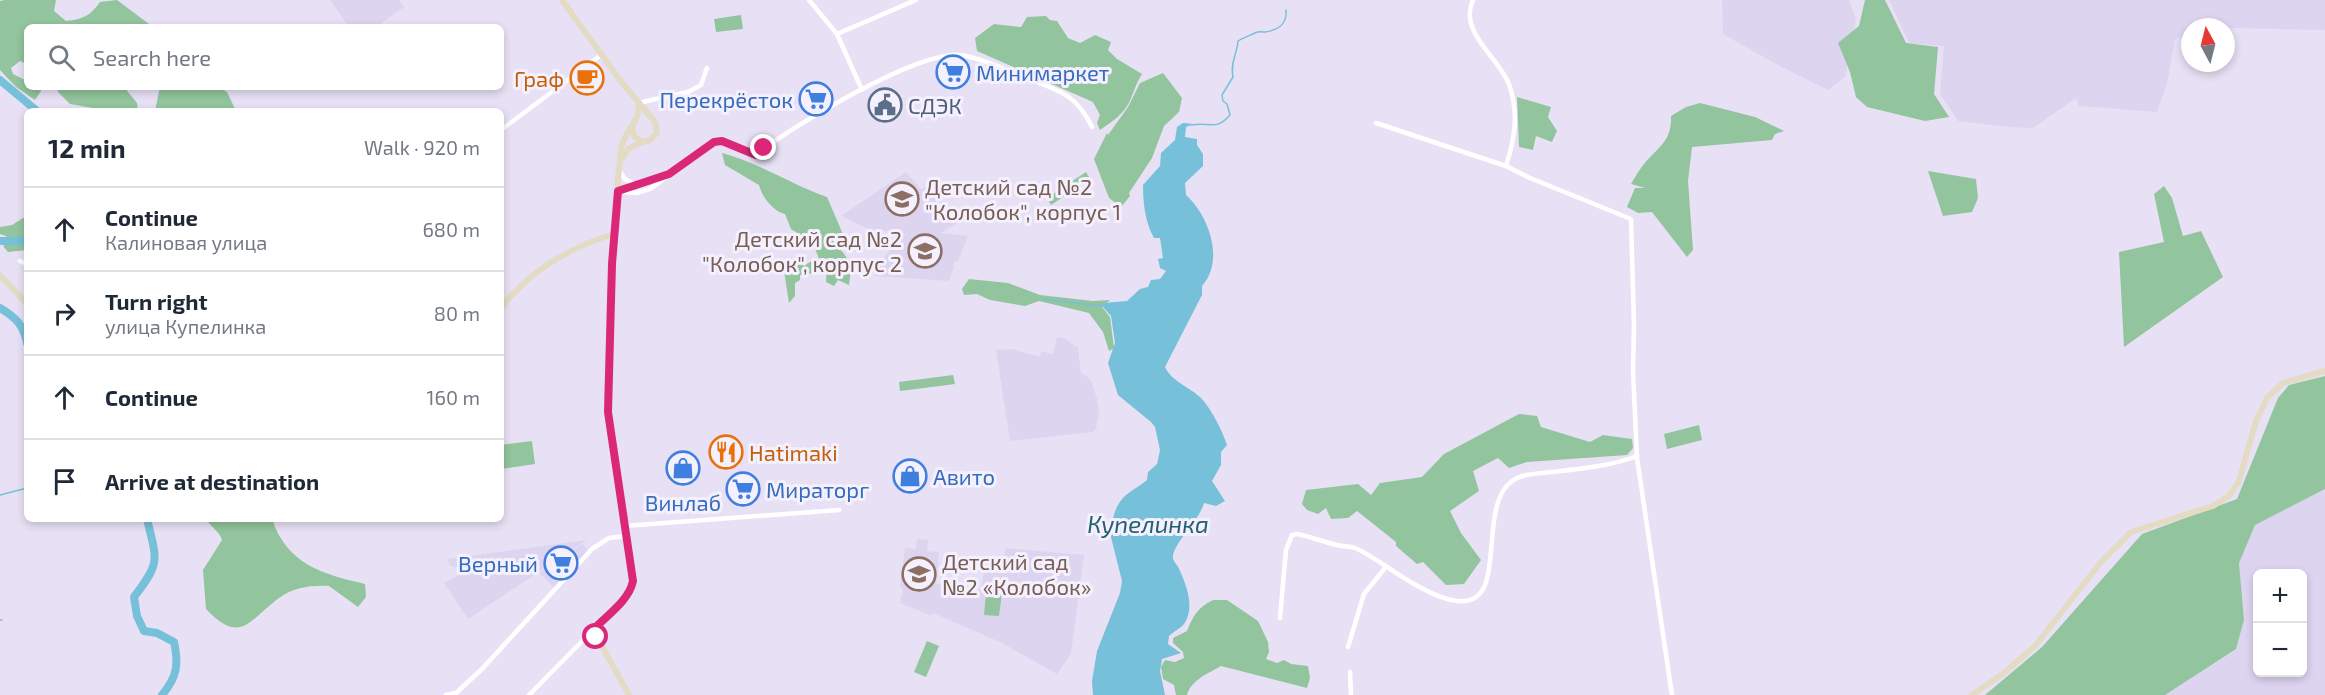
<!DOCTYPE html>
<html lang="en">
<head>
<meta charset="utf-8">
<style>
  :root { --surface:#fff; --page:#f2f2f3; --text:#1f2937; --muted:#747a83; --line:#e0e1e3 }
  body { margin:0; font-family:"Exo 2",sans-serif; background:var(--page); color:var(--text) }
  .controls { position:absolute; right:18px; bottom:18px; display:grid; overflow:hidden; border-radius:9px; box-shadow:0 3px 9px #0003 }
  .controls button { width:54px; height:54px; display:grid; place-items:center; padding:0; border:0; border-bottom:2px solid var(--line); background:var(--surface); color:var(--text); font:30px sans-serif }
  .compass { position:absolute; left:2181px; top:18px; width:54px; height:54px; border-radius:50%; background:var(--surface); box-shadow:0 3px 9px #0003; rotate:353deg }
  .stop { position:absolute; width:18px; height:18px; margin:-14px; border:4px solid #db2777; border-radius:50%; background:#fff }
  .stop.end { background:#db2777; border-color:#fff; box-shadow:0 2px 6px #0008 }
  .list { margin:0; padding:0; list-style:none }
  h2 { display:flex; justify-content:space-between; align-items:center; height:78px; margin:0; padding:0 24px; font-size:26px }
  h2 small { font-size:20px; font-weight:400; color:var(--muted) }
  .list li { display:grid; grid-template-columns:39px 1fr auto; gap:18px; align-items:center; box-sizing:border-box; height:84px; padding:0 24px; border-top:2px solid var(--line) }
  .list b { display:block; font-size:22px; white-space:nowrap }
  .list p { margin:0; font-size:20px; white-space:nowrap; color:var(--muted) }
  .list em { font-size:20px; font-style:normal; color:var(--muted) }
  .icon { flex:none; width:33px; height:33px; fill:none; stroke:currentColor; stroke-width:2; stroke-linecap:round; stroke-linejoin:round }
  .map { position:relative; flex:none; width:2325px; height:695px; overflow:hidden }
  .search { position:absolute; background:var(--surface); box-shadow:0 3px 9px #0003; left:24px; top:24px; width:480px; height:66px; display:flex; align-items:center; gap:15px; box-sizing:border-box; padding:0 21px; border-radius:9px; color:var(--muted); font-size:22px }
  .panel { position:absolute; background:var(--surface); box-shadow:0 3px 9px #0003; left:24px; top:108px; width:480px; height:414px; border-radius:9px }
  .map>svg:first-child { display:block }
  .built { fill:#ddd4f0; fill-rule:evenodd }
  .green { fill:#92c49d }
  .water { fill:#77c0d9 }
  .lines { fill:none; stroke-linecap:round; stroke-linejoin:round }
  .stream { stroke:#77c0d9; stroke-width:1.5 }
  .river { stroke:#77c0d9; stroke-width:8 }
  .street { stroke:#fff; stroke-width:4.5 }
  .secondary { stroke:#e3dbc4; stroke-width:6 }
  .route { stroke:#db2777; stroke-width:8 }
  .labels { text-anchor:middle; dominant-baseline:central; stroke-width:6; stroke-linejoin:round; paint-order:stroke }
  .shop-label { font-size:22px; fill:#366cbe; stroke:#f4f0fd; text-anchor:start }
  .food-label { font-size:22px; fill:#c56008; stroke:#f4f0fd; text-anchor:end }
  .service-label { font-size:22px; fill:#4e5e75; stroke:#f4f0fd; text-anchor:start }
  .education-label { font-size:22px; fill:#785e54; stroke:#f4f0fd; text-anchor:start }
  .water-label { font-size:24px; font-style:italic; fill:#256072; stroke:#f4f0fd }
</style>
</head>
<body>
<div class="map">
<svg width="2325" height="695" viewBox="0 0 2325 695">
  <rect width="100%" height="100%" fill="#e8e1f6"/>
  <g class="built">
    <polygon points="330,0 399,0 404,7 376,27 349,27"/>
    <polygon points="1722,0 1849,0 1856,20 1845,77 1828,90 1774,63 1723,34"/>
    <polygon points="1889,0 2325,0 2325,30 2190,27 2190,35 2175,39 2167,84 2157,112 2079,106 2076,98 2033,128 2008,127 1958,121 1940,94 1944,46 1909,43"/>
    <polygon points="906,172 921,189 930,184 957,223 941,233 968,236 958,261 955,261 953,265 954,267 949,281 875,276 875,272 895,242 898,240 901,232 870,230 841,216"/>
    <polygon points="1057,337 1064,338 1078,348 1081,373 1088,377 1092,383 1097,399 1099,411 1096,429 1093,432 1010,441 996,350 1015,349 1017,351 1040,356 1041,351 1053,354"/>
    <path d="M2325,489V695H2165L2236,649L2244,620L2239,563L2255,524ZM2258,574H2302V672H2258Z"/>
    <polygon points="917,539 928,540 927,551 939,552 936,584 981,590 984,571 1004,562 1005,548 1084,555 1071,654 1057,674 1002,643 933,613 932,616 900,603 903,590 900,586 905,548 916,549"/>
    <polygon points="587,540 468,619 444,583 467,571 449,565 448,559"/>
    <polygon points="583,544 588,551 554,587 539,573"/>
  </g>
  <g class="green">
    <path d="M5,0H56L54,11L66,21C83,19 90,16 100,2L117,0L153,27H27V64L20,61L11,68L13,74L27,81V87H39L41,91L35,100L16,87L0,70V1Z"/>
    <polygon points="1865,0 1885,0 1906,43 1938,47 1934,94 1949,117 1925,121 1867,107 1856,97 1850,72 1838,43 1859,26"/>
    <polygon points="741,15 743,29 716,32 714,19"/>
    <path d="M1046,16L1050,20L1057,21L1068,38L1080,43L1095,35L1111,42L1108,50L1117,59L1142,74C1135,84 1133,97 1127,106C1121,116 1110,123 1100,130L1097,123L1100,115L1093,102L977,51L975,38L994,24L1021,27L1027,17Z"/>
    <polygon points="1163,73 1182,98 1179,112 1164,126 1152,158 1129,193 1130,196 1121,207 1109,198 1094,159 1107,133 1108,135 1128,107 1140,83"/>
    <polygon points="58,87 124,87 137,103 138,111 94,111 93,108 70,104 58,92"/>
    <polygon points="160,87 219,87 227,92 236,111 155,111"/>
    <polygon points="1517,97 1551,107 1548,117 1557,131 1552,142 1536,136 1533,150 1519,147"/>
    <path d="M1700,103L1755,117L1784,131L1775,134L1772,140L1692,147L1688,181L1693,250L1687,257L1652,212L1638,213L1627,207L1635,188H1645L1631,184C1635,177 1639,170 1644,164C1658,147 1672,142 1671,116L1686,107Z"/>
    <path d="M722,153C759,163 791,184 827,197L848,246L837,236L833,241C848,259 853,260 849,285L838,280L834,286L826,282L827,263L819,259L813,243L791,229L785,214C773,211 762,197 759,185L725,165Z"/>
    <polygon points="1928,171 1976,179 1978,198 1972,212 1943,216"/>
    <polygon points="1086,172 1090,179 1051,205 1047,198"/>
    <polygon points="2164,186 2172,198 2183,236 2201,231 2223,277 2124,347 2119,252 2164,242 2154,194"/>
    <polygon points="23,218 27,218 27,250 8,252 3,246 10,241 6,236 0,234 0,227 12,225"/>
    <polygon points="795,259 804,266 813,260 819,265 814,273 800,275 800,280 795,283 795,296 789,303 784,271 785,267"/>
    <polygon points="969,279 1008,283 1040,295 1093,301 1110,300 1102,307 1110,317 1114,348 1109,351 1103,332 1089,313 1039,301 1025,306 990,300 977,294 964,295 962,289"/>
    <polygon points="953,375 955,384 900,391 899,382"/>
    <polygon points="2325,376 2325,489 2255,525 2239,563 2244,620 2236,649 2165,695 1985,695 2042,647 2142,534 2237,499 2278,398 2289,385"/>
    <polygon points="1519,414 1537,416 1541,427 1590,442 1603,435 1632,439 1633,448 1627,455 1527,462 1509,468 1498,458 1473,471 1479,491 1450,511 1461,533 1481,560 1464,584 1446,585 1423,562 1417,564 1396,546 1396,542 1357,511 1348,518 1331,519 1326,508 1318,514 1307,510 1302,504 1306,490 1358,484 1371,495 1380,483 1422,477 1444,454"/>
    <polygon points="1699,425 1702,440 1667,449 1664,434"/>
    <polygon points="532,441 535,464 501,469 501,445"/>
    <path d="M206,519H272C287,564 322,574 365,584L366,597L358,607L329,586C312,585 294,587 279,598C249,620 241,646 206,609L203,570L222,540C219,531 211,527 206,519Z"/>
    <polygon points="987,583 1003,585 999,616 984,615"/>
    <path d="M1213,600H1227L1258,621L1268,642L1269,652L1266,659L1277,663L1284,660L1291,664L1308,666L1310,678L1307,688L1221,666C1209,673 1191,680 1187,695H1176L1174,685L1163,679L1161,667L1165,660L1175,662L1184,658L1183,652L1173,643V638L1187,631C1193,616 1198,607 1213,600Z"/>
    <polygon points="927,641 939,646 926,677 914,672"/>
  </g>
  <path class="water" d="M1183,123L1194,124L1186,127L1185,137L1197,139V145L1203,154V166L1185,183L1186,195C1209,216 1225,260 1202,286V295L1165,367C1172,382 1190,387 1201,398C1212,410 1222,430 1227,445L1221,452V465L1212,481L1225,501L1216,506L1204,503C1200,520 1171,545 1173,559C1174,562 1179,567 1180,571C1187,587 1195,608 1184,624C1181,628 1173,632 1169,636L1168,644L1181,653L1162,659L1160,671L1165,695H1093L1092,681L1097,651L1120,593L1122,581L1109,529C1114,521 1113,511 1120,502C1125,493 1139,487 1147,480L1148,472L1157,464L1160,450L1155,427L1151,422L1118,395L1108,363L1115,343L1111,316L1102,306L1103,303L1127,301L1140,289L1148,287L1151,280L1160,279L1166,271L1160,268L1158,259L1163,258L1160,238H1154C1145,222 1143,203 1143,185L1160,166L1161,153L1175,140L1177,127Z"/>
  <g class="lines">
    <g class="stream">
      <path d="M1192,125C1210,121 1215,132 1230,115L1227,104L1223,101L1222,95L1233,77C1230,63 1237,54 1238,41C1244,37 1249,36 1255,33C1259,31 1262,32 1265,32C1279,30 1287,24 1286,10"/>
      <polyline points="1042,299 1102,306"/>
      <polyline points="0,495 27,488"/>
      <polyline points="0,620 2,620"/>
    </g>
    <g class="river">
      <polyline points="0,80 37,111"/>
      <polyline points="0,241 27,241"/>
      <path d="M0,308C15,317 24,325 27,343"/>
      <path d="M147,519C157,561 161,562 134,597L137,616L144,631L157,633L174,642C179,665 177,677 162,695"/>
    </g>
    <g class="street">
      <polyline points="809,0 837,34 862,90"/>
      <path d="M1473,0C1458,32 1498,56 1509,84C1519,113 1515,138 1506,166"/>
      <polyline points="837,34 916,0"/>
      <polyline points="638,103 688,92 701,85 707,68"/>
      <polyline points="1376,123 1506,166 1530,178 1631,219 1634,326 1633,371 1637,458 1672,695"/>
      <polyline points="501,130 601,55"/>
      <polyline points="620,172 625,179 633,184"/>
      <path d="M617,191L636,193L650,189L714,143L722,141L756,155C792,126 915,52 959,55C977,56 1011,72 1029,79C1060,91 1077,95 1092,127"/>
      <polyline points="618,191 667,175"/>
      <polyline points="20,261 27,264"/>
      <polyline points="624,526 839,510"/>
      <path d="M1280,618L1286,550L1292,535L1298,534C1311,537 1324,542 1337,545C1343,547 1350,546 1355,548C1382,558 1465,634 1485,585C1496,558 1486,499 1512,481C1523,473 1538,474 1552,472C1580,469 1611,466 1637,456"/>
      <polyline points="1348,647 1364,594 1385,568"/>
      <polyline points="1350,672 1351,695"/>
      <polyline points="446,695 456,693 482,669 592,549 609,538 626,536"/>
      <polyline points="529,695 593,630"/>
    </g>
    <g class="secondary">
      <polyline points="562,0 619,79 655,122 657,133 649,141 642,142 634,136 632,127"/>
      <polyline points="622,159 628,149 642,142"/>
      <polyline points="0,275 27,304"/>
      <path d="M501,308C531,270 568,248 614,234"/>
      <path d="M629,695L593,630C606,615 629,601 633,581L609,423L607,399C610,316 612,232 621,149C623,132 642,121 638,103"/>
      <polyline points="1972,695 2004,673 2035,646 2101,562 2131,532 2213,506 2229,496 2239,481 2256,421 2267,398 2283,383 2325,371"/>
    </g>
  </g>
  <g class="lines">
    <path class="route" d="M596,637L593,630C606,616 629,601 633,581L608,412L612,264L618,191L669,174L714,142L722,141L756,155L764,148"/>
  </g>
  <defs>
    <g id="supermarket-ring" transform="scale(1.725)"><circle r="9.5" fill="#f4f0fd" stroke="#3f7fe0" stroke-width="1.5"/><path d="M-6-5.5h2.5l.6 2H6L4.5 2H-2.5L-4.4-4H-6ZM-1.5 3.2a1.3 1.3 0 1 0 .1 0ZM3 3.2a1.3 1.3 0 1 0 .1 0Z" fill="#3f7fe0"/></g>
    <g id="cafe-ring" transform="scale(1.725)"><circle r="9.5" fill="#f4f0fd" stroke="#e8710a" stroke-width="1.5"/><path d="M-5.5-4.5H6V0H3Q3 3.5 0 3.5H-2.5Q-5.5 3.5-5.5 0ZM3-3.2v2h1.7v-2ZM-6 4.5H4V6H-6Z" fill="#e8710a"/></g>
    <g id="civic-ring" transform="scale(1.725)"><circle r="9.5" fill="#f4f0fd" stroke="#5c6f8a" stroke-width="1.5"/><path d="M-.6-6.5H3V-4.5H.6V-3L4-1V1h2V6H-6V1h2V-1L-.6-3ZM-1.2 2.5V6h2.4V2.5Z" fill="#5c6f8a"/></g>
    <g id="school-ring" transform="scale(1.725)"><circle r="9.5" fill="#f4f0fd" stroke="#8d6e63" stroke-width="1.5"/><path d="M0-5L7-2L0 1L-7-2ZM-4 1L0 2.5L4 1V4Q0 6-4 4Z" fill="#8d6e63"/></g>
    <g id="restaurant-ring" transform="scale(1.725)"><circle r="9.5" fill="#f4f0fd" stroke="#e8710a" stroke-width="1.5"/><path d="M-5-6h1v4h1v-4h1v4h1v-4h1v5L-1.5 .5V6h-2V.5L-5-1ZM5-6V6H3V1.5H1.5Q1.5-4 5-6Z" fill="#e8710a"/></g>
    <g id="shop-ring" transform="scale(1.725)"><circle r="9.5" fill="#f4f0fd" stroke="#3f7fe0" stroke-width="1.5"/><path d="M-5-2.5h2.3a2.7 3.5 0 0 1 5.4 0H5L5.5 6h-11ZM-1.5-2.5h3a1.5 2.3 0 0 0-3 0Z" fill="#3f7fe0"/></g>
  </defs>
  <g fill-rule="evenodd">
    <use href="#supermarket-ring" x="953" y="72"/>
    <use href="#cafe-ring" x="587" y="78"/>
    <use href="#supermarket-ring" x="816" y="99"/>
    <use href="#civic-ring" x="885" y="105"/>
    <use href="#school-ring" x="902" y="199"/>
    <use href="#school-ring" x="925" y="251"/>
    <use href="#restaurant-ring" x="726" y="452"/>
    <use href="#shop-ring" x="683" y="468"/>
    <use href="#shop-ring" x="910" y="476"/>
    <use href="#supermarket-ring" x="743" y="489"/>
    <use href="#supermarket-ring" x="561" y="563"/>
    <use href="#school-ring" x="919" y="574"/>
  </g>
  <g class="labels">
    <g class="shop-label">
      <text x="976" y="72">Минимаркет</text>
      <text x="793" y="99" text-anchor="end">Перекрёсток</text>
      <text x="933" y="476">Авито</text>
      <text x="766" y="489">Мираторг</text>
      <text x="683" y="502" text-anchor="middle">Винлаб</text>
      <text x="538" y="563" text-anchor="end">Верный</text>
    </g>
    <g class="food-label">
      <text x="564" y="78">Граф</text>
      <text x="749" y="452" text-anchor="start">Hatimaki</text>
    </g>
    <g class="service-label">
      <text x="908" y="105">СДЭК</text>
    </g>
    <g class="education-label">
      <text x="925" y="186">Детский сад №2<tspan x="925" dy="25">"Колобок", корпус 1</tspan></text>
      <text x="902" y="238" text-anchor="end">Детский сад №2<tspan x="902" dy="25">"Колобок", корпус 2</tspan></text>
      <text x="942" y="561">Детский сад<tspan x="942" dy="25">№2 «Колобок»</tspan></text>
    </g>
    <g class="water-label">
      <text x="1148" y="523">Купелинка</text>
    </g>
  </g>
</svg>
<div class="controls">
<button>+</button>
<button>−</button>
</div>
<svg class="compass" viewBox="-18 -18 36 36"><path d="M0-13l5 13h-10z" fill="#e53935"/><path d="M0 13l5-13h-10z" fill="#747a83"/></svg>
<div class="stop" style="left:596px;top:637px"></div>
<div class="stop end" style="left:764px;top:148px"></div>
<div class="search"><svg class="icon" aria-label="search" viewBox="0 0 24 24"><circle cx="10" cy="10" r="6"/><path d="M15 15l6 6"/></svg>Search here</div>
<section class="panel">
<h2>12 min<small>Walk · 920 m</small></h2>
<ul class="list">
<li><svg class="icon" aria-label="ahead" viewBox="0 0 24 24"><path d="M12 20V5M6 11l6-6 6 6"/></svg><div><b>Continue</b><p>Калиновая улица</p></div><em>680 m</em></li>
<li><svg class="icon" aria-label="right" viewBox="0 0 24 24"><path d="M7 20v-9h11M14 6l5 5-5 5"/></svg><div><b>Turn right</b><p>улица Купелинка</p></div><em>80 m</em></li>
<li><svg class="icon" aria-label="ahead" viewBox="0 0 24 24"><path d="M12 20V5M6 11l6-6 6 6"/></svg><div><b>Continue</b></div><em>160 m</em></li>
<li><svg class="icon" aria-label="arrive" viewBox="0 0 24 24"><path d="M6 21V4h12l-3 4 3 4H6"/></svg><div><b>Arrive at destination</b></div></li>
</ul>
</section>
</div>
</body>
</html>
